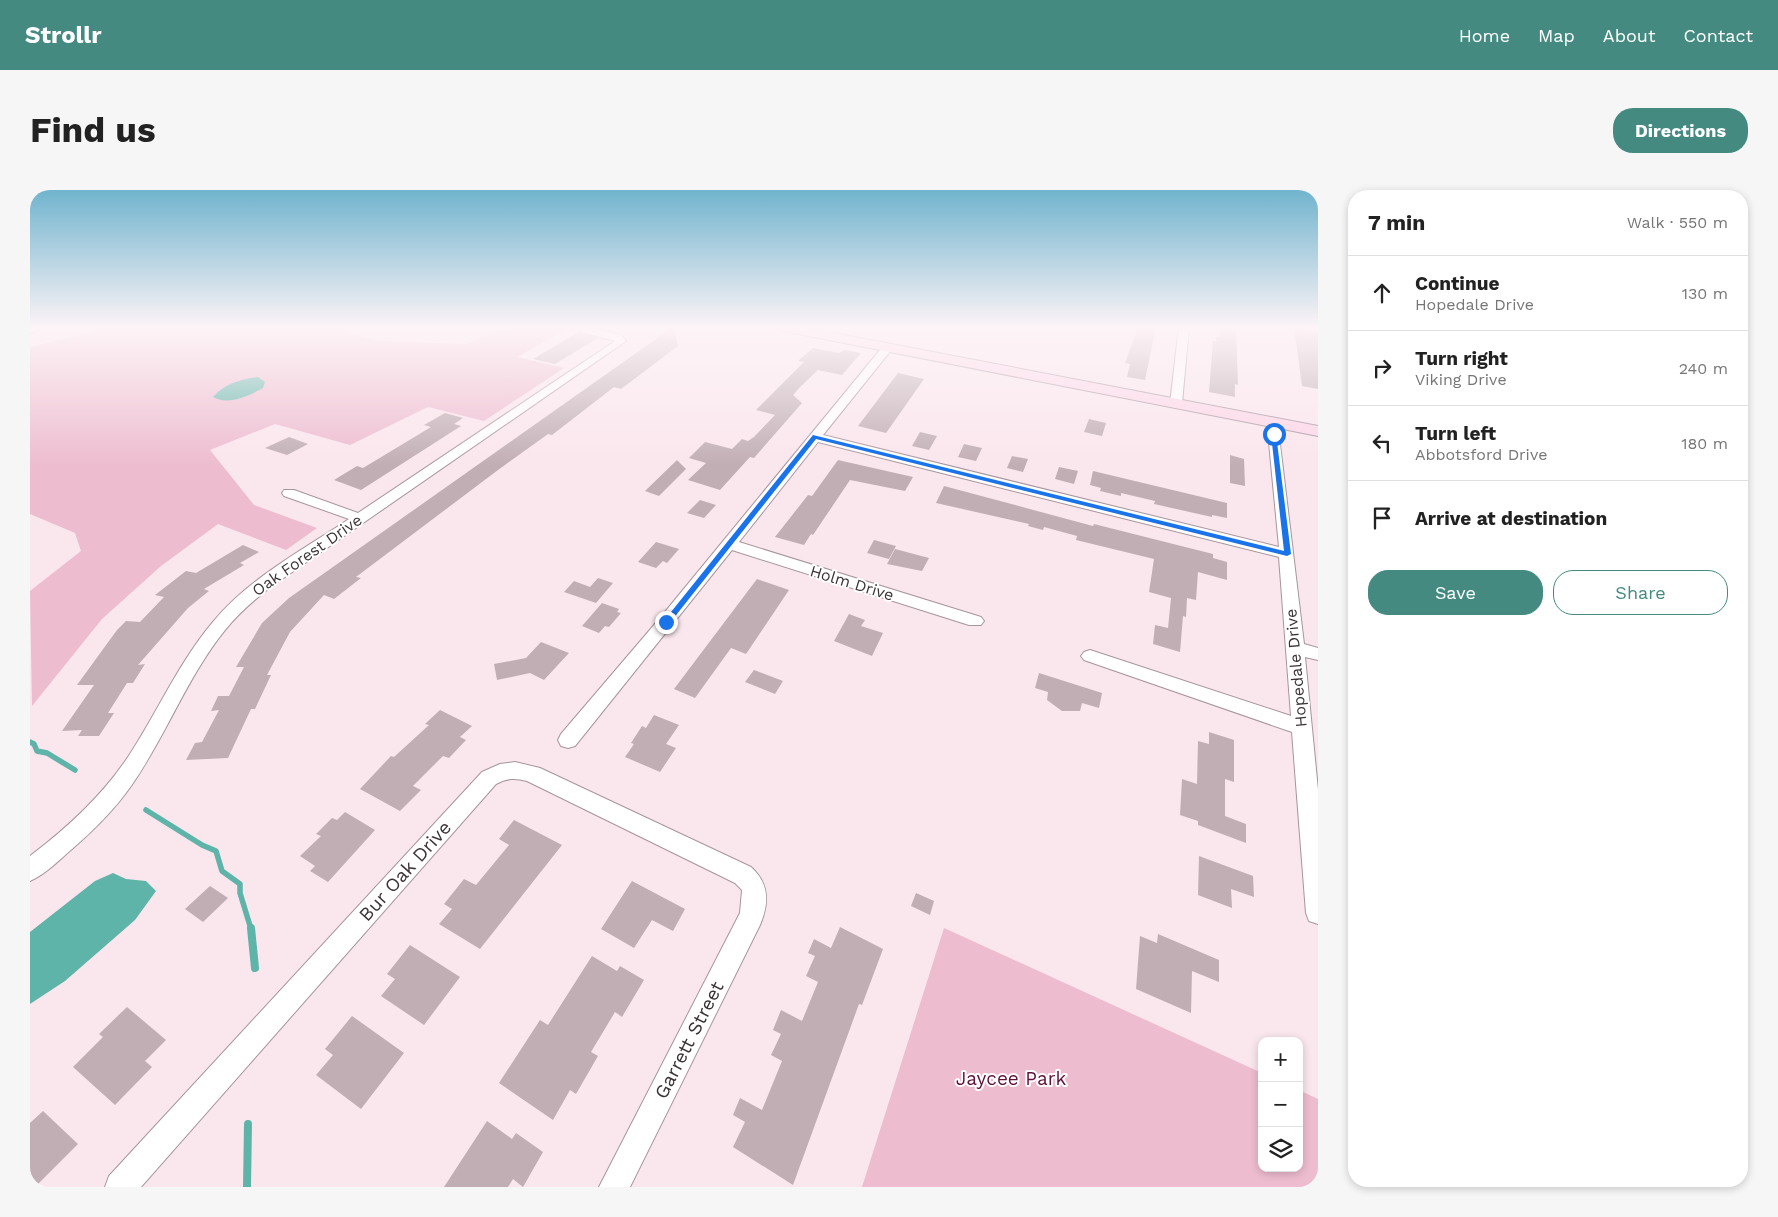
<!DOCTYPE html>
<html lang="en">
<head>
<meta charset="utf-8">
<style>
  :root { --surface:#fff; --page:#f6f6f6; --text:#222; --muted:#767676; --line:#e0e0e0; --accent:#448a80 }
  body { margin:0; font-family:"Work Sans",sans-serif; background:var(--page); color:var(--text) }
  .controls { position:absolute; right:15px; bottom:15px; display:grid; overflow:hidden; border-radius:10px; box-shadow:0 2px 8px #0003 }
  .controls button { width:45px; height:45px; display:grid; place-items:center; padding:0; border:0; border-bottom:1px solid var(--line); background:var(--surface); color:var(--text); font:25px sans-serif }
  .stop { position:absolute; width:15px; height:15px; margin:-11px; border:4px solid #1a73e8; border-radius:50%; background:#fff }
  .stop.end { background:#1a73e8; border-color:#fff; box-shadow:0 1px 5px #0008 }
  .list { margin:0; padding:0; list-style:none }
  h2 { display:flex; justify-content:space-between; align-items:center; height:65px; margin:0; padding:0 20px; font-size:21px }
  h2 small { font-size:16px; font-weight:400; color:var(--muted) }
  .list li { display:grid; grid-template-columns:32px 1fr auto; gap:15px; align-items:center; box-sizing:border-box; height:75px; padding:0 20px; border-top:1px solid var(--line) }
  .list b { display:block; font-size:19px; white-space:nowrap }
  .list p { margin:0; font-size:16px; white-space:nowrap; color:var(--muted) }
  .list em { font-size:16px; font-style:normal; color:var(--muted) }
  .actions { display:flex; gap:10px; padding:15px 20px }
  .actions a { flex:1; padding:11px 0; border:1px solid var(--accent); border-radius:20px; text-align:center; font-size:18px; color:var(--accent) }
  .actions .main { background:var(--accent); color:#fff }
  .icon { flex:none; width:28px; height:28px; fill:none; stroke:currentColor; stroke-width:2; stroke-linecap:round; stroke-linejoin:round }
  .map { position:relative; flex:none; width:1288px; height:997px; overflow:hidden; border-radius:20px }
  header { display:flex; align-items:center; gap:30px; box-sizing:border-box; height:70px; padding:0 25px; background:var(--accent); color:#fff }
  header strong { font-size:24px }
  nav { display:flex; gap:28px; margin-inline-start:auto; font-size:18px }
  .intro { display:flex; align-items:center; justify-content:space-between; box-sizing:border-box; height:120px; padding:0 30px }
  h1 { margin:0; font-size:35px }
  .button { padding:12px 22px; border-radius:20px; background:var(--accent); color:#fff; font-size:18px; font-weight:700 }
  main { display:flex; gap:30px; padding:0 30px }
  aside { flex:1; background:var(--surface); border-radius:20px; box-shadow:0 2px 8px #0003 }
  .map>svg:first-child { display:block }
  .green { fill:#edbccf }
  .water { fill:#5eb4a8 }
  .lines { fill:none; stroke-linecap:round; stroke-linejoin:round }
  .stream-far1 { stroke:#5eb4a8; stroke-width:5.5 }
  .stream { stroke:#5eb4a8; stroke-width:8 }
  .building { fill:#c1aeb5 }
  .lane-casing { stroke:#a7959c; stroke-width:2 }
  .street-casing { stroke:#a7959c; stroke-width:2 }
  .secondary-casing { stroke:#a7959c; stroke-width:2 }
  .lane { fill:#fff; fill-rule:evenodd }
  .street { fill:#fff; fill-rule:evenodd }
  .secondary { fill:#fcd6e7; fill-rule:evenodd }
  .route { fill:#1a73e8 }
  .labels { text-anchor:middle; dominant-baseline:central; stroke-width:4; stroke-linejoin:round; paint-order:stroke }
  .street-label { font-size:16px; fill:#3b3336; stroke:#fff }
  .near-street-label { font-size:19px; fill:#3b3336; stroke:#fff }
  .near-park-label { font-size:19px; fill:#5f113a; stroke:#fff }
</style>
</head>
<body>
<header>
<strong>Strollr</strong>
<nav><a>Home</a><a>Map</a><a>About</a><a>Contact</a></nav>
</header>
<div class="intro"><h1>Find us</h1><a class="button">Directions</a></div>
<main>
<div class="map">
<svg width="1288" height="997" viewBox="0 0 1288 997">
  <rect width="100%" height="100%" fill="#fae6ed"/>
  <g class="green">
    <polygon points="69,137 321,137 313,141 349,151 437,154 464,141 501,137 541,137 487,167 534,178 454,231 398,217 320,255 245,234 180,260 224,315 287,338 256,360 188,334 131,376 72,429 2,516 0,401 51,361 45,343 0,324 0,157 59,143"/>
    <polygon points="914,738 1232,883 1232,978 1269,978 1269,900 1288,909 1288,997 832,997"/>
  </g>
  <g class="water">
    <path d="M228,187L235,192L233,198C220,205 198,216 183,207C194,194 211,189 228,187Z"/>
    <polygon points="83,683 96,689 116,691 126,701 105,730 35,791 0,814 0,742 65,691"/>
  </g>
  <g class="lines">
    <g class="stream-far1">
      <polyline points="0,552 4,554 7,561 17,563 45,580"/>
      <polyline points="116,620 172,655 186,661 192,681 210,694 210,703 221,739"/>
    </g>
    <g class="stream">
      <polyline points="221,738 225,778"/>
      <polyline points="217,997 218,934"/>
    </g>
  </g>
  <g class="building">
    <polygon points="643,137 648,156 591,199 584,197 522,245 518,244 468,280 326,387 331,388 304,409 294,405 260,442 237,485 241,485 225,519 221,519 198,568 156,570 165,553 172,552 189,520 181,521 188,506 199,506 214,477 206,477 232,433 259,408"/>
    <polygon points="1108,137 1126,137 1115,190 1097,187 1100,174 1095,173"/>
    <polygon points="1190,137 1206,140 1208,195 1205,194 1205,207 1179,202 1183,151 1186,151 1186,147 1189,147"/>
    <polygon points="1264,138 1288,142 1288,199 1272,196"/>
    <polygon points="549,142 568,148 525,174 503,169"/>
    <polygon points="783,158 809,163 815,160 831,163 812,185 788,180 770,197 759,210 763,205 772,213 724,268 720,267 690,300 658,290 676,273 659,268 675,252 702,259 712,249 718,251 724,247 745,225 726,220 774,172 768,171"/>
    <polygon points="868,183 894,189 856,243 828,236"/>
    <polygon points="415,223 433,228 424,234 431,236 331,300 304,290 327,276 333,278 401,237 394,235"/>
    <polygon points="1059,229 1076,233 1072,246 1054,242"/>
    <polygon points="890,242 907,246 899,260 882,256"/>
    <polygon points="259,247 278,254 257,265 235,258"/>
    <polygon points="934,254 952,258 946,271 928,267"/>
    <polygon points="1200,265 1214,269 1215,296 1200,293"/>
    <polygon points="982,266 998,269 993,282 977,278"/>
    <polygon points="647,270 656,279 629,306 615,301"/>
    <polygon points="808,270 883,287 875,301 820,290 783,345 781,344 774,355 745,347 778,305 782,306"/>
    <polygon points="1029,277 1048,281 1044,294 1025,289"/>
    <polygon points="1063,281 1197,313 1197,328 1182,325 1182,327 1124,314 1125,311 1091,303 1091,306 1070,301 1071,298 1060,295"/>
    <polygon points="914,296 1063,336 1064,334 1183,364 1183,368 1197,372 1197,390 1168,382 1166,410 1157,408 1156,427 1153,426 1150,462 1123,454 1125,435 1138,438 1141,408 1119,402 1124,369 1046,350 1047,346 1014,337 1013,340 998,336 999,334 906,313"/>
    <polygon points="670,310 686,315 674,328 657,323"/>
    <polygon points="844,350 866,356 859,369 837,363"/>
    <polygon points="626,352 649,359 637,373 633,371 626,378 608,372"/>
    <polygon points="213,355 229,362 210,373 214,375 174,399 179,401 158,418 108,475 115,474 103,493 97,493 78,523 84,523 69,546 48,546 52,540 32,541 64,495 47,495 87,440 96,431 110,432 134,407 125,405 156,381 166,383"/>
    <polygon points="865,359 899,368 892,381 857,374"/>
    <polygon points="568,388 583,393 566,413 534,402 544,391 560,397"/>
    <polygon points="727,389 759,400 716,464 701,458 665,508 644,499"/>
    <polygon points="572,413 589,419 587,422 591,423 579,437 575,436 569,443 552,436"/>
    <polygon points="819,424 835,430 831,436 853,443 842,466 804,451"/>
    <polygon points="511,452 539,463 514,490 500,483 467,490 464,474 496,468"/>
    <polygon points="724,480 753,491 745,504 715,492"/>
    <polygon points="1009,483 1072,503 1069,518 1052,513 1050,521 1032,521 1017,510 1018,502 1005,498"/>
    <polygon points="410,520 442,536 430,547 436,550 419,568 413,566 383,596 391,600 370,621 330,599 361,566 364,567 399,535 395,534"/>
    <polygon points="624,525 649,535 636,554 646,558 630,582 595,567 604,554 601,553 612,536 616,538"/>
    <polygon points="1179,542 1204,550 1204,592 1195,589 1195,626 1216,634 1216,653 1168,635 1168,631 1150,625 1152,589 1167,594 1168,551 1179,554"/>
    <polygon points="315,622 345,640 298,692 280,681 285,676 270,666 291,646 286,644 302,628 307,630"/>
    <polygon points="484,630 532,655 450,759 409,734 422,719 414,714 434,689 446,695 479,655 469,649"/>
    <polygon points="1169,666 1223,686 1224,707 1201,699 1202,718 1168,705"/>
    <polygon points="602,691 655,719 643,741 622,730 604,758 571,739"/>
    <polygon points="180,696 198,708 173,732 155,719"/>
    <polygon points="886,703 904,711 900,725 881,716"/>
    <polygon points="810,737 853,759 832,815 829,814 763,995 703,957 715,932 703,925 710,908 732,920 752,871 741,865 751,844 743,840 751,820 772,831 788,792 776,786 785,766 778,763 784,749 801,758"/>
    <polygon points="1128,744 1189,770 1189,792 1162,781 1161,823 1106,799 1110,746 1127,753"/>
    <polygon points="380,755 430,787 394,835 351,806 365,789 357,784"/>
    <polygon points="562,766 587,781 590,776 614,790 592,827 585,822 561,862 568,866 546,904 540,900 523,930 469,893 510,830 518,835"/>
    <polygon points="97,817 136,850 115,871 122,877 85,915 43,877 73,847 69,844"/>
    <polygon points="322,826 374,863 331,919 286,885 303,865 295,859"/>
    <polygon points="13,921 48,954 7,995 0,988 0,933"/>
    <polygon points="457,931 482,949 486,943 513,962 493,997 483,989 478,997 414,997"/>
  </g>
  <g class="lines">
    <g class="lane-casing">
      <polygon id="lane" points="9,137 16,137 0,143 0,139"/>
    </g>
    <g class="street-casing">
      <g id="street">
        <path d="M554,137H566L565,139L591,145L596,151L242,396C225,409 209,423 195,440C157,487 136,546 101,596C85,619 64,640 42,659C29,670 16,684 0,691V666C37,638 72,606 98,567C127,523 149,472 183,432C219,388 273,360 319,329L254,306L252,303L254,300H264L328,323L585,151L551,142L550,140Z"/>
        <polygon points="1149,137 1159,137 1152,213 1146,217 1140,213"/>
        <polygon points="858,154 863,157 862,159 793,245 1249,357 1237,232 1239,229 1247,229 1274,454 1288,458 1288,470 1275,467 1288,600 1288,734 1279,731 1276,723 1262,542 1054,470 1051,466 1054,462 1060,460 1261,526 1249,367 788,252 709,352 951,427 954,431 951,435 939,435 702,360 545,556 538,558 531,556 528,550 531,544 630,428 854,155"/>
        <path d="M485,572L510,578L721,677C740,694 739,714 730,735L600,997H569L710,723L712,700L705,693L497,591C485,588 477,588 466,594L111,997H75L79,986L452,582L470,574Z"/>
      </g>
    </g>
    <g class="secondary-casing">
      <polygon id="secondary" points="746,137 773,137 1288,236 1288,246 753,141"/>
    </g>
    <use href="#lane" class="lane"/>
    <use href="#street" class="street"/>
    <use href="#secondary" class="secondary"/>
  </g>
  <linearGradient id="sky" x2="0" y2="1"><stop stop-color="#71b4ce"/><stop offset="0.5" stop-color="#fdf4f7"/><stop offset="1" stop-color="#fdf4f7" stop-opacity="0"/></linearGradient>
  <rect width="1288" height="276" fill="url(#sky)"/>
  <polygon class="route" points="1244,242 1246,244 1261,364 1257,366 786,249 639,434 633,432 783,245 1254,361 1241,244"/>
  <g class="labels">
    <g class="street-label">
      <text transform="translate(277 365) rotate(-35)">Oak Forest Drive</text>
      <text transform="translate(822 393) rotate(17)">Holm Drive</text>
      <text transform="translate(1266 478) rotate(-95)">Hopedale Drive</text>
    </g>
    <g class="near-street-label">
      <text transform="translate(375 681) rotate(-48)">Bur Oak Drive</text>
      <text transform="translate(659 850) rotate(-63)">Garrett Street</text>
    </g>
    <g class="near-park-label">
      <text x="981" y="888">Jaycee Park</text>
    </g>
  </g>
</svg>
<div class="controls">
<button>+</button>
<button>−</button>
<button><svg class="icon" aria-label="layers" viewBox="0 0 24 24"><path d="M12 4l9 5-9 5-9-5zM3 14l9 5 9-5"/></svg></button>
</div>
<div class="stop" style="left:1244px;top:244px"></div>
<div class="stop end" style="left:636px;top:432px"></div>
</div>
<aside>
<h2>7 min<small>Walk · 550 m</small></h2>
<ul class="list">
<li><svg class="icon" aria-label="ahead" viewBox="0 0 24 24"><path d="M12 20V5M6 11l6-6 6 6"/></svg><div><b>Continue</b><p>Hopedale Drive</p></div><em>130 m</em></li>
<li><svg class="icon" aria-label="right" viewBox="0 0 24 24"><path d="M7 20v-9h11M14 6l5 5-5 5"/></svg><div><b>Turn right</b><p>Viking Drive</p></div><em>240 m</em></li>
<li><svg class="icon" aria-label="left" viewBox="0 0 24 24"><path d="M17 20v-9H6M10 6l-5 5 5 5"/></svg><div><b>Turn left</b><p>Abbotsford Drive</p></div><em>180 m</em></li>
<li><svg class="icon" aria-label="arrive" viewBox="0 0 24 24"><path d="M6 21V4h12l-3 4 3 4H6"/></svg><div><b>Arrive at destination</b></div></li>
</ul>
<div class="actions"><a class="main">Save</a><a>Share</a></div>
</aside>
</main>
</body>
</html>
